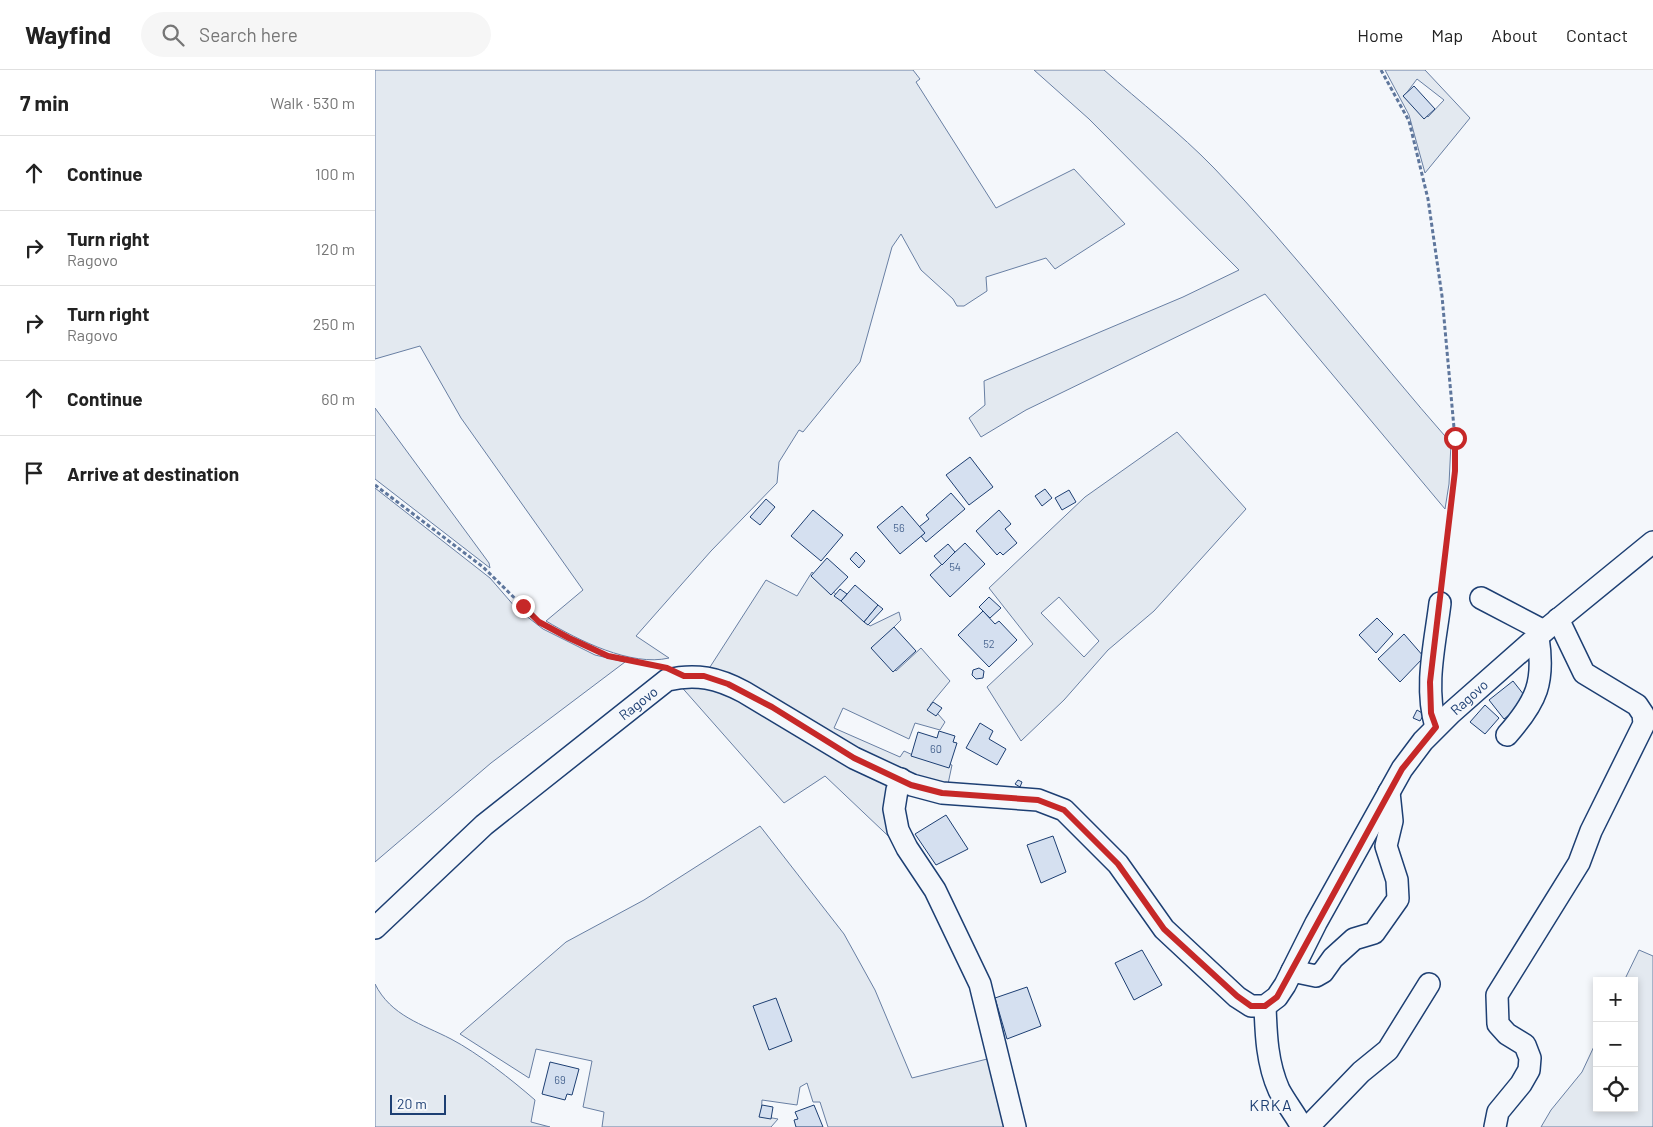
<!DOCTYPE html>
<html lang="en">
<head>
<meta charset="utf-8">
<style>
  :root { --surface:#fff; --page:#f6f6f6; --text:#222; --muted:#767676; --line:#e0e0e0 }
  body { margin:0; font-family:Barlow,sans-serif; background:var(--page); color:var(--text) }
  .controls { position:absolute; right:15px; bottom:15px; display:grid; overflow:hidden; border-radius:0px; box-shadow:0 2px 8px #0003 }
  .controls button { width:45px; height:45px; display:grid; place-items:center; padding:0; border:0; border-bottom:1px solid var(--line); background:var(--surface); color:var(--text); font:25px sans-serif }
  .scale { position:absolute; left:15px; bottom:12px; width:56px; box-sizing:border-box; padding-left:5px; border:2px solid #1d3f73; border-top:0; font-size:14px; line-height:18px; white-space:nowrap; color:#1d3f73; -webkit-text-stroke:4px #f4f7fb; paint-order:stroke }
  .stop { position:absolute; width:15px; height:15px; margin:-11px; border:4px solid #c62828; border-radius:50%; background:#fff }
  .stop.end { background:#c62828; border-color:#fff; box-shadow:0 1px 5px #0008 }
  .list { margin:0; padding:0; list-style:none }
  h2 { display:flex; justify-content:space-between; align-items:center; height:65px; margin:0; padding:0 20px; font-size:21px }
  h2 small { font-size:16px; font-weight:400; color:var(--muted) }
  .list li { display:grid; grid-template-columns:32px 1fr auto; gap:15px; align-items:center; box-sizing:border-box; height:75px; padding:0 20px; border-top:1px solid var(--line) }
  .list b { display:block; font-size:19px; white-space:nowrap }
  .list p { margin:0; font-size:16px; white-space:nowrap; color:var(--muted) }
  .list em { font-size:16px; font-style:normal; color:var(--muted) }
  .icon { flex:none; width:28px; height:28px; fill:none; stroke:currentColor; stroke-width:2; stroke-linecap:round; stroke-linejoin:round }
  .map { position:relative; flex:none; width:1278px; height:1057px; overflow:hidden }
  header { display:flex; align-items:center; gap:30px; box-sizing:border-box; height:70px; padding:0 25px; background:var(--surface); border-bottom:1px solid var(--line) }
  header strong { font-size:24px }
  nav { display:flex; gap:28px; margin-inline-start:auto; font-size:18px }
  .search { width:350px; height:45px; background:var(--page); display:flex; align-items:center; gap:12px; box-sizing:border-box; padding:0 18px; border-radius:28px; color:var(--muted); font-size:19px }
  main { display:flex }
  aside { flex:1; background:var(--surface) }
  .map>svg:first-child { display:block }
  .green { fill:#e3e9f0; stroke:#687fa3; fill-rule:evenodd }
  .building { fill:#d5e0f0; stroke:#1d3f73 }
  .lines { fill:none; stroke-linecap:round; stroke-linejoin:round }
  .minor-casing { stroke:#1d3f73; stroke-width:24 }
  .path { stroke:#5e769c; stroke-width:3; stroke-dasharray:4 2.5; stroke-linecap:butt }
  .minor { stroke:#f4f7fb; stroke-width:21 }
  .route { stroke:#c62828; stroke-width:6 }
  .labels { text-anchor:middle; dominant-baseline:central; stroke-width:4; stroke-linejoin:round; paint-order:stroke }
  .number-label { font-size:11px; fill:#4b6792 }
  .street-label { font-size:14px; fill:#1d3f73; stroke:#f4f7fb }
  .quarter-label { font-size:16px; letter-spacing:1px; fill:#1d3f73; stroke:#f4f7fb }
</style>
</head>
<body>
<header>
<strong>Wayfind</strong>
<div class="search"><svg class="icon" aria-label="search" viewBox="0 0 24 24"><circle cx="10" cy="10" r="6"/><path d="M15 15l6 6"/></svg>Search here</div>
<nav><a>Home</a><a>Map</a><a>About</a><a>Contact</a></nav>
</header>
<main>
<aside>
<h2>7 min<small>Walk · 530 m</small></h2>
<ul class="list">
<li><svg class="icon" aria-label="ahead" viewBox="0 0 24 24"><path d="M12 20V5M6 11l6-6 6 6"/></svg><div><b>Continue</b></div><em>100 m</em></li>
<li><svg class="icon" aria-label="right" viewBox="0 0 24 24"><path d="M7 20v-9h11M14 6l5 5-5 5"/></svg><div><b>Turn right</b><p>Ragovo</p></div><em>120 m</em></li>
<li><svg class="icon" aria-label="right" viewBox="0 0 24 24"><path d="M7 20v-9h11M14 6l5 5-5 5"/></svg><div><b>Turn right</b><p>Ragovo</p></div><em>250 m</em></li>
<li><svg class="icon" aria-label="ahead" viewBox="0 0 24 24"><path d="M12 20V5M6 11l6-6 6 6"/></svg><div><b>Continue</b></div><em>60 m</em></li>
<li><svg class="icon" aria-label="arrive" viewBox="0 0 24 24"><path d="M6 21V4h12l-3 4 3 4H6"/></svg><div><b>Arrive at destination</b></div></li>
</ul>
</aside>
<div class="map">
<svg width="1278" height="1057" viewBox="0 0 1278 1057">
  <rect width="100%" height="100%" fill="#f4f7fb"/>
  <g class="green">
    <path d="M0,0H538L545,9L541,12L621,138L699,99L750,154L680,199L671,188L611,207L612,221L589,236H582L578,229L546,200L526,164L517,177L485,292L428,362L424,360L404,392L402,413L336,481L261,566L294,588C256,597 203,570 171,551L208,520L86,348L45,276L0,289Z"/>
    <path d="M659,0H729C765,32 805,63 839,98C923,185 996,282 1076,373L1074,414L1070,439L890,224L651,340L606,367L594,348L610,335L609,311L808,227L864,200L714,49Z"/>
    <path d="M1010,0H1050L1095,48L1050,103L1034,45ZM1042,9L1069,30L1053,47L1030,25Z"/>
    <polygon points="0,338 114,493 115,498 0,409"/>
    <path d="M802,362L871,439L779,541L733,580L689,630L646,671L612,617L658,574L614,518L710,427ZM684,527L724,571L709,587L666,543Z"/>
    <polygon points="0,418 115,508 141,538 168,559 220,585 250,592 116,693 0,792"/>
    <polygon points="437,502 495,556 524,542 526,550 500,576 521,601 546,578 575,611 555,635 570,652 565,660 540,653 534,669 468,638 459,658 525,687 529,681 540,686 577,695 573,714 539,706 500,689 371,611 335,597 391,510 422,526"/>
    <polygon points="303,613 331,614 516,711 527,779 450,706 409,733"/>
    <polygon points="385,756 469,864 500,920 537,1008 620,987 636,1057 453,1057 445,1032 438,1032 432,1013 425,1017 422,1035 387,1030 386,1046 403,1049 396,1057 227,1057 229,1042 208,1037 217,991 161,979 154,1008 85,964 191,872 269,830"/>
    <polygon points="1264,880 1278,886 1278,1057 1166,1057 1176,1040 1207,1002 1222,970 1222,1038 1259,1038 1259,911 1249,911"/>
    <path d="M0,914C16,946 47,954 76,969C103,983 137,1010 160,1030L156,1052L175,1057H0Z"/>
  </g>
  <g class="building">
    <polygon points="1039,16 1060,39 1049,49 1028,26"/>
    <polygon points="595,387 618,417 594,435 571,405"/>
    <polygon points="670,419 677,428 667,436 660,426"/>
    <polygon points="694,420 701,432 687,440 680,428"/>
    <polygon points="576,423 590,439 551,472 546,466 550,463 544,457 554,449 551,445"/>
    <polygon points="391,429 400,437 385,455 375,447"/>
    <polygon points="527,436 550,463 525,484 502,457"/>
    <polygon points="438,440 468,465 446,491 416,466"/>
    <polygon points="624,440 636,454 630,459 642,473 628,485 625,482 622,485 601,461"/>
    <polygon points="590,473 610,494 575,527 555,505"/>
    <polygon points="573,474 580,482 567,495 559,486"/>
    <polygon points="481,482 490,491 484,498 475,489"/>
    <polygon points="452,488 473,507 456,525 436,506"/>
    <polygon points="480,515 503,535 489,552 466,531"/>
    <polygon points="465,519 472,524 466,531 459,526"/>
    <polygon points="614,527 626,538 615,548 604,537"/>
    <polygon points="503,535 508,539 493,555 489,552"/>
    <polygon points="608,541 620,554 624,551 642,570 614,597 583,565"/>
    <polygon points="1002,548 1018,564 1001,583 984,565"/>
    <polygon points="519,557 541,581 518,602 496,578"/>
    <polygon points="1029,564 1049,587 1025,612 1003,589"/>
    <polygon points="604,598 609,601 608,608 601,609 597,605 598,600"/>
    <polygon points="1138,611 1153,630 1129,649 1114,630"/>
    <polygon points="558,632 567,638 561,646 552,640"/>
    <polygon points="1110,635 1124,648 1110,664 1095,652"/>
    <polygon points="1042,640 1049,644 1045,651 1038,648"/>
    <polygon points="605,653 618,661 614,669 631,679 622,695 591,678"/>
    <polygon points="564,661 580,666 578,672 582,673 574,698 536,686 543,662 562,668"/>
    <polygon points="643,710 647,712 645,717 640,714"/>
    <polygon points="571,745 593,779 561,795 540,764"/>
    <polygon points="678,766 691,802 666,813 652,775"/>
    <polygon points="767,880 787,915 759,930 740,893"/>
    <polygon points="652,917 666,956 632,969 620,928"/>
    <polygon points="401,928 417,971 394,980 378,936"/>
    <polygon points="175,992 204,999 197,1025 192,1024 190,1030 167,1024"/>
    <polygon points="387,1035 398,1037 396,1049 384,1047"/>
    <polygon points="439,1035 448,1057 421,1057 419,1050 423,1049 420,1042"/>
  </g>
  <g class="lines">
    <g class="minor-casing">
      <g id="minor">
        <polyline points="1106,528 1169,561"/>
        <path d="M1061,657C1049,617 1060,574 1065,533"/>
        <path d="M1132,665C1162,631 1170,612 1163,567"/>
        <polyline points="526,709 522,720 519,739 523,760 532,778 560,820 605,914 640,1057"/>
        <path d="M0,858L109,755L292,610C321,603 343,608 369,622L479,688L537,715L567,723L663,730L689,740L743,794L789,859L862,927L876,936H890L902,927L910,915L941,853L1027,699L1048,671L1076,643L1169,561L1278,472"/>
        <polyline points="917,901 941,906 948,902 958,888 979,869 999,863 1023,829 1022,810 1011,776 1017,751 1014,722"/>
        <path d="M890,936C891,965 892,993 904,1020C911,1033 920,1044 927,1057"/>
        <polyline points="933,1057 986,1002 1013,980 1054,914"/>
        <polyline points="1120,1057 1123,1042 1146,1014 1154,1000 1155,988 1150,975 1132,964 1123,954 1122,925 1204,793 1216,761 1269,654 1268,644 1262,635 1209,603 1183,549"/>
      </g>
    </g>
    <g class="path">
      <polyline points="1006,0 1034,51 1053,129 1067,226 1080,369 1080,401 1067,515"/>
      <polyline points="0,415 108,497 164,552 194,568 233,586 277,596"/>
    </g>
    <use href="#minor" class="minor"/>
  </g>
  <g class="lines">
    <polyline class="route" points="148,536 164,552 194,568 233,586 292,598 309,606 329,606 353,614 397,637 479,688 536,715 567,723 663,730 689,740 743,794 789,859 862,926 876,936 890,936 902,927 1027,699 1061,657 1056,643 1055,612 1080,401 1080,368"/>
  </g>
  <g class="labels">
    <g class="number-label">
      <text x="524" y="457">56</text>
      <text x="580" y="496">54</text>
      <text x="614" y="573">52</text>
      <text x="561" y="678">60</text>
      <text x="185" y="1009">69</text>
    </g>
    <g class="street-label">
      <text transform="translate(1094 627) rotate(-42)">Ragovo</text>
      <text transform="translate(263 633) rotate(-38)">Ragovo</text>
    </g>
    <g class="quarter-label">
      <text x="896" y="1034">KRKA</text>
    </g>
  </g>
</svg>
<div class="controls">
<button>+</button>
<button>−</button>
<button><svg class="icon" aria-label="locate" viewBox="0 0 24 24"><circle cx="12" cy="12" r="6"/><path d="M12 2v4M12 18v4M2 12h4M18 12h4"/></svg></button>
</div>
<div class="scale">20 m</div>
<div class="stop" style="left:1080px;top:368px"></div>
<div class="stop end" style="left:148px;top:536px"></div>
</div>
</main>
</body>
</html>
